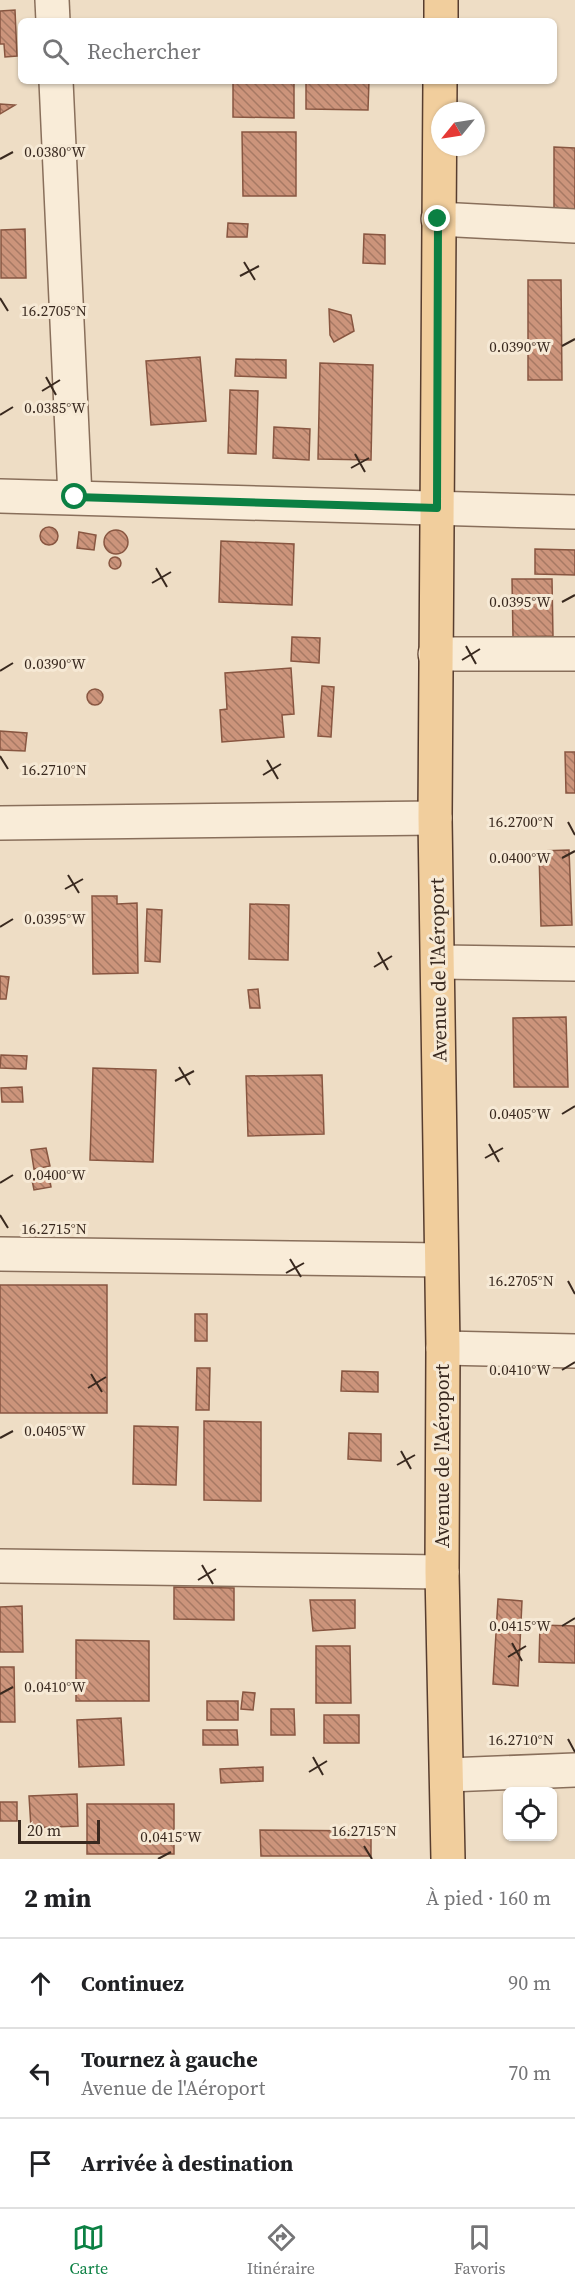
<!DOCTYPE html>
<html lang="fr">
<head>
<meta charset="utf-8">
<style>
  :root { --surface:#fff; --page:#f6f6f6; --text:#202124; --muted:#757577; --line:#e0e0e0; --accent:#0b8043 }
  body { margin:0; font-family:"Source Serif 4",serif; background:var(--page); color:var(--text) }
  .controls { position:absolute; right:18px; bottom:18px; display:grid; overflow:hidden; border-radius:9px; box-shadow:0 2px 4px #0004 }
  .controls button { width:54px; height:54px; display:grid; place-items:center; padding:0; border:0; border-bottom:2px solid var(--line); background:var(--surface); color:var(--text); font:30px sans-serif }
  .compass { position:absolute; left:431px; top:102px; width:54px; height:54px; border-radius:50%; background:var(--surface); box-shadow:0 2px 4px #0004; rotate:240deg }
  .scale { position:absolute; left:18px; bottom:15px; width:82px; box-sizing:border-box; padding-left:6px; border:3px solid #39291f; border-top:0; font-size:16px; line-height:21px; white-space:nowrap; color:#39291f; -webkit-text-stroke:4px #f6e9d5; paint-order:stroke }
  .stop { position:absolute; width:18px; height:18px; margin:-14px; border:4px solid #0b8043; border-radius:50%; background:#fff }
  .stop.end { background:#0b8043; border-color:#fff; box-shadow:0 2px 6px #0008 }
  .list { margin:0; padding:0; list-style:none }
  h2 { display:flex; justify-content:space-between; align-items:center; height:78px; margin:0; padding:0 24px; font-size:26px }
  h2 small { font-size:20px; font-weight:400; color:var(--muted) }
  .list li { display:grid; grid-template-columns:39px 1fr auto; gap:18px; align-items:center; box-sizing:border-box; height:90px; padding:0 24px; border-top:2px solid var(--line) }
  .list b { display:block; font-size:22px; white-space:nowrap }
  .list p { margin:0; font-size:20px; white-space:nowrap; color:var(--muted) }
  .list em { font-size:20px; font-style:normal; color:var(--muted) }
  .icon { flex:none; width:33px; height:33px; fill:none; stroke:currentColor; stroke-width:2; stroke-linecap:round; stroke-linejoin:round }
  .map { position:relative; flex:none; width:575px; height:1859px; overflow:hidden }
  .search { position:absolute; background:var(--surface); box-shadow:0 2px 4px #0004; left:18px; right:18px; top:18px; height:66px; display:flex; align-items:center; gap:15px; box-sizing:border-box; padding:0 21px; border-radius:9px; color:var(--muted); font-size:22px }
  .sheet { height:348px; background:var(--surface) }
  nav { display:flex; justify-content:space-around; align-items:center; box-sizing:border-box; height:84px; border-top:2px solid var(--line); background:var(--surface); font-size:16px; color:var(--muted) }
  nav a { display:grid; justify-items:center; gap:3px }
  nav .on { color:var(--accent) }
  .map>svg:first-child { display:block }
  .building { fill:url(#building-back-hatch); stroke:#885641; stroke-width:1.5 }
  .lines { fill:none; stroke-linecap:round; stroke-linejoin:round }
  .minor-casing { stroke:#896f5b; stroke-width:36 }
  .major-casing { stroke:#573d2f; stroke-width:36 }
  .minor { stroke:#f9ecd8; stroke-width:33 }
  .major { stroke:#f1ce9d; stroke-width:33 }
  .route { stroke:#0b8043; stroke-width:8 }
  .ticks { fill:none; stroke:#39291f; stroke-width:2 }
  .labels { text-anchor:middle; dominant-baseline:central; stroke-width:6; stroke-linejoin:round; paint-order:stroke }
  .street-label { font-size:20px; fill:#39291f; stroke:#f6e9d5 }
  .ticks-label { font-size:15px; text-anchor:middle; fill:#39291f; stroke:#f6e9d5; stroke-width:6; stroke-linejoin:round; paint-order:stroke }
</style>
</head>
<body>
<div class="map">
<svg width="575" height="1859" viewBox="0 0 575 1859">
  <defs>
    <pattern id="building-back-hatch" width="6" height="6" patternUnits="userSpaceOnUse" patternTransform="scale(1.5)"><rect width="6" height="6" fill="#cc947b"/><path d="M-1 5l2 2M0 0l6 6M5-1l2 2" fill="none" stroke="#a77964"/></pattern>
  </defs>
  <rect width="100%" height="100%" fill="#eeddc5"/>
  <g class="building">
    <polygon points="15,10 17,56 5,57 4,44 0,44 0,11"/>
    <polygon points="233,81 294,81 294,118 233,117"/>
    <polygon points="306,81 369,81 368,110 306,109"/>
    <polygon points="0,104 15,105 0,114"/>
    <polygon points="242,132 296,132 296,196 243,196"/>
    <polygon points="554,147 575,148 575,220 554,220"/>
    <polygon points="228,223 248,224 247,237 227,237"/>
    <polygon points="25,229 26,278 1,278 1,230"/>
    <polygon points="364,234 385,235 385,264 363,263"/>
    <polygon points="528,280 561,280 562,380 528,380"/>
    <polygon points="329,309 351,315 354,331 334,342 330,335"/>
    <polygon points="200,357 206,421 151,425 146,361"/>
    <polygon points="236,359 286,360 286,378 235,376"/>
    <polygon points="320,363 373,365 371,460 318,459"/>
    <polygon points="230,390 258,391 256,454 228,453"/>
    <polygon points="274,427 310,429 309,460 273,458"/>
    <circle cx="49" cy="536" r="9"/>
    <circle cx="116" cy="542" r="12"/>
    <polygon points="79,532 96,535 94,550 77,548"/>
    <polygon points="221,541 294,544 292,605 219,602"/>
    <polygon points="535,549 575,550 575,575 535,574"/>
    <circle cx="115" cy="563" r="6"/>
    <polygon points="512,579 552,579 553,636 513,637"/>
    <polygon points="292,637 320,638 319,663 291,661"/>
    <polygon points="291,668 294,714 282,715 284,737 222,742 220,710 227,709 225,673"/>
    <polygon points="322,686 334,687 331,737 318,736"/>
    <circle cx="95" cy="697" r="8"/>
    <polygon points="0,731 27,733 25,751 0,750"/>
    <polygon points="565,752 575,752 575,793 566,793"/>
    <polygon points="569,850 572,925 541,926 539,851"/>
    <polygon points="92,896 117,896 117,904 137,903 138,973 93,974"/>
    <polygon points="250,904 289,905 288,960 249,959"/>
    <polygon points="147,909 162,910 160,962 145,961"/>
    <polygon points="0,976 9,977 6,999 0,999"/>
    <polygon points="258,989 260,1008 250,1008 248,990"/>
    <polygon points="566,1017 568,1087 514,1087 513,1018"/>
    <polygon points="1,1055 27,1056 26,1069 0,1068"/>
    <polygon points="93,1068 156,1070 153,1162 90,1160"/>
    <polygon points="322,1075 324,1134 248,1136 246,1076"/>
    <polygon points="22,1087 23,1102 2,1102 1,1088"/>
    <polygon points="46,1148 50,1166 34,1169 31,1150"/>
    <polygon points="49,1176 51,1187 34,1190 32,1180"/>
    <rect x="0" y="1285" width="107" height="128"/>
    <rect x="195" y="1314" width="12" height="27"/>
    <polygon points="197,1368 210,1368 209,1410 196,1410"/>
    <polygon points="342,1371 378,1372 378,1392 341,1391"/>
    <polygon points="204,1421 261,1422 261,1501 204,1500"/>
    <polygon points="134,1426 178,1427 176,1485 133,1484"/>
    <polygon points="349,1433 381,1434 381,1461 348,1459"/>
    <polygon points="174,1587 234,1588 234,1620 174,1619"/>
    <polygon points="498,1599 522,1601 518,1686 493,1684"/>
    <polygon points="310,1600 355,1600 355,1628 313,1631"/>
    <polygon points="22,1606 23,1652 0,1652 0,1607"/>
    <polygon points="540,1625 575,1626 575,1663 539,1662"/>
    <polygon points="76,1640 149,1641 149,1701 76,1701"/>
    <polygon points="316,1646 350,1646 351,1703 316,1703"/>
    <polygon points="0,1667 14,1667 15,1722 0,1722"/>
    <polygon points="243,1692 255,1693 253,1710 241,1709"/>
    <rect x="207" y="1701" width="31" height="19"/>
    <polygon points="271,1709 294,1709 295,1735 271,1735"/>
    <rect x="324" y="1715" width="35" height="28"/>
    <polygon points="121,1718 124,1765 79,1767 77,1720"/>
    <polygon points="203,1730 237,1730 238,1745 203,1745"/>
    <polygon points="263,1767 263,1781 221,1783 220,1769"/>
    <polygon points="77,1794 78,1826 31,1828 29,1796"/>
    <rect x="0" y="1802" width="17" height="19"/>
    <rect x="87" y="1804" width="87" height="50"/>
    <polygon points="260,1830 371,1831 371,1856 261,1856"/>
  </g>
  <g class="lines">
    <g class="minor-casing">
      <g id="minor">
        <polyline points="52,0 53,21"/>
        <polyline points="56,81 75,497"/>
        <polyline points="438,219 575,226"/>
        <polyline points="0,496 575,512"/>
        <polyline points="435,654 575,654"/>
        <polyline points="0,823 435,818"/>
        <polyline points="439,962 575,964"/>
        <polyline points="0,1254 441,1260"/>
        <polyline points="443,1348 575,1351"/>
        <polyline points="0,1566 442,1572"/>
        <polyline points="448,1775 575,1770"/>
      </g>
    </g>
    <g class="major-casing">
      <g id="major">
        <polyline points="441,21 441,0"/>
        <polyline points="440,81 435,818 443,1348 442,1572 448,1859"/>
      </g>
    </g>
    <use href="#minor" class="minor"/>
    <use href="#major" class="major"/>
  </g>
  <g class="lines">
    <polyline class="route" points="75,497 437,508 438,219"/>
  </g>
  <path class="ticks" d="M0,159L13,152M244,262L255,280M240,276L259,266M0,298L8,311M562,346L575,339M46,377L56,395M42,391L60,380M0,415L13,407M355,454L365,472M351,468L369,458M156,568L167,587M152,583L171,572M562,602L575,595M466,646L476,664M462,660L480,649M0,671L13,663M0,756L8,769M267,760L278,779M263,775L281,764M568,822L575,835M562,858L575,851M68,875L79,893M65,889L83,879M0,927L13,919M378,952L388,970M374,967L392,956M179,1067L190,1085M175,1081L194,1071M562,1114L575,1106M489,1144L499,1162M485,1158L503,1148M0,1183L13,1175M0,1215L8,1228M290,1259L301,1277M286,1273L304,1263M568,1281L575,1294M562,1370L575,1362M91,1374L102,1392M88,1388L106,1377M0,1438L13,1431M401,1451L411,1469M397,1465L415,1455M202,1565L213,1584M198,1580L216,1569M562,1626L575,1618M512,1643L522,1661M508,1657L526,1646M0,1694L13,1687M568,1739L575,1752M313,1757L323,1775M309,1772L327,1761M364,1846L372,1859M158,1859L171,1852"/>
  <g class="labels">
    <g class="street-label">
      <text transform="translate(438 970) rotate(-91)">Avenue de l'Aéroport</text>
      <text transform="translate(442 1456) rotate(-90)">Avenue de l'Aéroport</text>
    </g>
  </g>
  <g class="ticks-label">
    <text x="55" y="157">0.0380°W</text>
    <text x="54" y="316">16.2705°N</text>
    <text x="520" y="352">0.0390°W</text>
    <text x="55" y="413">0.0385°W</text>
    <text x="520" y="607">0.0395°W</text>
    <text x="55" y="669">0.0390°W</text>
    <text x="54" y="775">16.2710°N</text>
    <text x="521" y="827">16.2700°N</text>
    <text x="520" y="863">0.0400°W</text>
    <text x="55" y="924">0.0395°W</text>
    <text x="520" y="1119">0.0405°W</text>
    <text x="55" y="1180">0.0400°W</text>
    <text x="54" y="1234">16.2715°N</text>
    <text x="521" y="1286">16.2705°N</text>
    <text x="520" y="1375">0.0410°W</text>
    <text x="55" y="1436">0.0405°W</text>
    <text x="520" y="1631">0.0415°W</text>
    <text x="55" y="1692">0.0410°W</text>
    <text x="521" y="1745">16.2710°N</text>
    <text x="364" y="1836">16.2715°N</text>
    <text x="171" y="1842">0.0415°W</text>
  </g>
</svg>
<div class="controls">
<button><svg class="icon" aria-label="locate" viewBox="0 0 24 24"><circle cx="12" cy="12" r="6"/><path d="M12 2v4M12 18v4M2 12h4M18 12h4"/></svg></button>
</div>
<svg class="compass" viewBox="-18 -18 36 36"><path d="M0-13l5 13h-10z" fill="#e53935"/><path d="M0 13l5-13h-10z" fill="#757577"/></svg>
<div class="scale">20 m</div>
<div class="stop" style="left:75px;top:497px"></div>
<div class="stop end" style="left:438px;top:219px"></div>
<div class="search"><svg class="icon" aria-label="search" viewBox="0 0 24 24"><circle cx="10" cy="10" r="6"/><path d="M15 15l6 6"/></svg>Rechercher</div>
</div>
<section class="sheet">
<h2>2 min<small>À pied · 160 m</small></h2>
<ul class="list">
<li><svg class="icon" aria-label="ahead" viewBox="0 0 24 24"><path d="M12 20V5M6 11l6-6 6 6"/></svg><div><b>Continuez</b></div><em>90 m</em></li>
<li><svg class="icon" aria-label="left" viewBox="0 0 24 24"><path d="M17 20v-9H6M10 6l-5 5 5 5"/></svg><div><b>Tournez à gauche</b><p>Avenue de l'Aéroport</p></div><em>70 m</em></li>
<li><svg class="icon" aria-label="arrive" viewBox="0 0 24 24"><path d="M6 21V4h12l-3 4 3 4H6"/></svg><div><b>Arrivée à destination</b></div></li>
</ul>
</section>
<nav>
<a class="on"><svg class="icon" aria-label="map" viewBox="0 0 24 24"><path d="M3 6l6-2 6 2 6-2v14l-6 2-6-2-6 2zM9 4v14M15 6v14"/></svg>Carte</a>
<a><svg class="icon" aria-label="directions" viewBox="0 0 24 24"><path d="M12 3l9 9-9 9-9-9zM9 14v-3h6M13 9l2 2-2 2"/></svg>Itinéraire</a>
<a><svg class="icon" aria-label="saved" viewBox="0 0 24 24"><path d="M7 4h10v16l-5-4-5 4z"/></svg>Favoris</a>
</nav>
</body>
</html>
